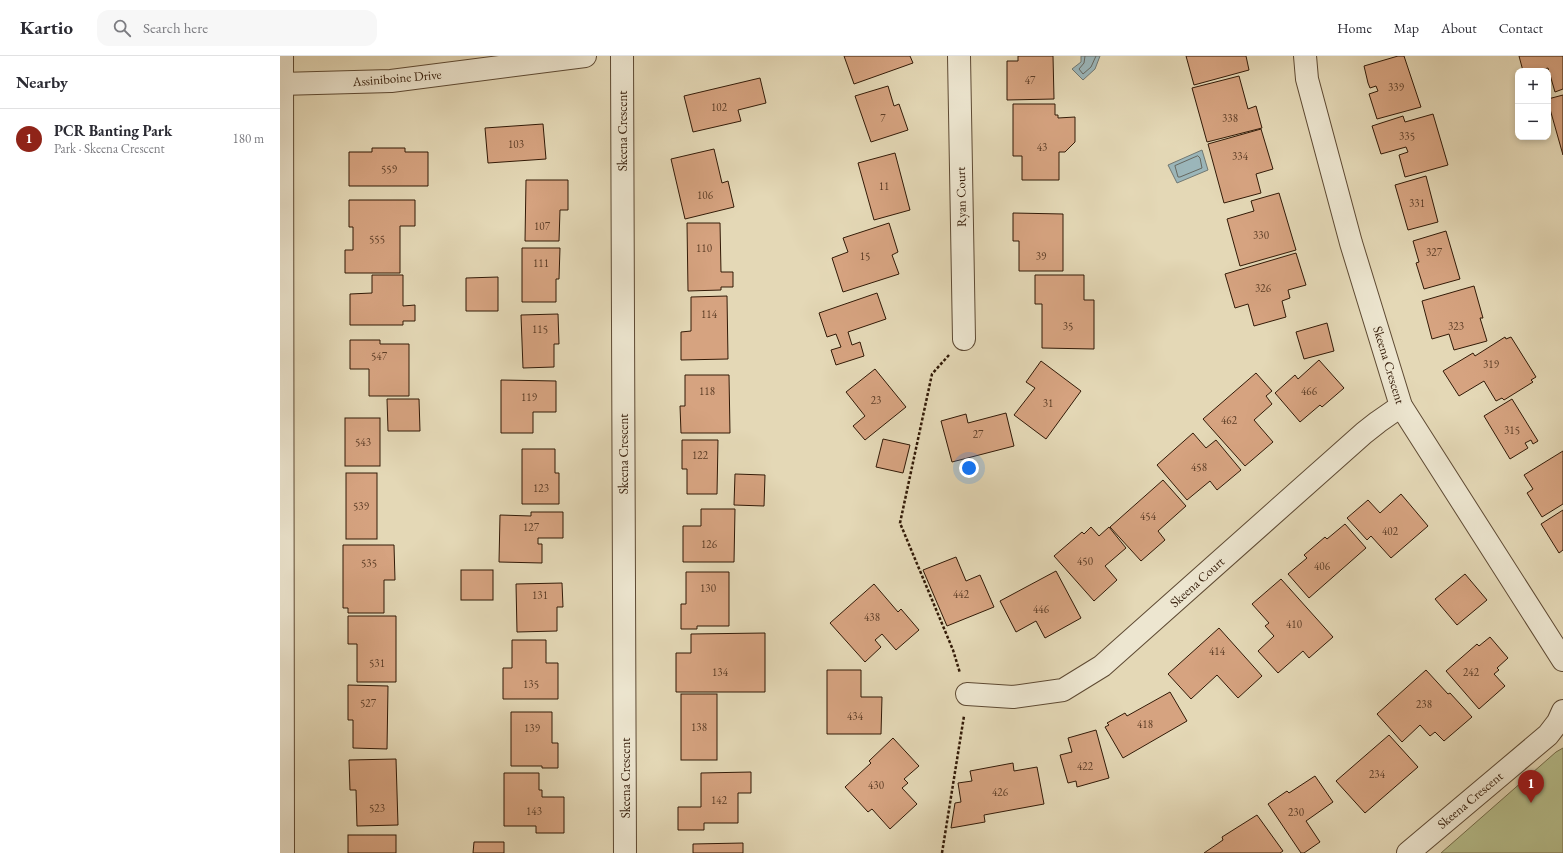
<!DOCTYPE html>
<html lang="en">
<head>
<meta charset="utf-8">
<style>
  :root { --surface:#fff; --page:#f7f7f7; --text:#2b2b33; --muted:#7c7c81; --line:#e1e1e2; --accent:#8f2418 }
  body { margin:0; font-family:"EB Garamond",serif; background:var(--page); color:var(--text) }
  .controls { position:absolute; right:12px; top:12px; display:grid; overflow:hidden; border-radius:8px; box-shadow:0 2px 6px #0003 }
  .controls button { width:36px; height:36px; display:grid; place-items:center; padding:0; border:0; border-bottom:1px solid var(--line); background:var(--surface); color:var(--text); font:20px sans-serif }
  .you { position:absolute; left:689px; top:412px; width:14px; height:14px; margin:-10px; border:3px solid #fff; border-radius:50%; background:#1a73e8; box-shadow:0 0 0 6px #1a73e833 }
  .badge { display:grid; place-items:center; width:26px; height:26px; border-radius:50%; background:var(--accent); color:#fff; font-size:13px; font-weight:700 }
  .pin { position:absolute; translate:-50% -33px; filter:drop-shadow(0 1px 2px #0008) }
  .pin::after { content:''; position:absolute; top:21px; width:14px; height:12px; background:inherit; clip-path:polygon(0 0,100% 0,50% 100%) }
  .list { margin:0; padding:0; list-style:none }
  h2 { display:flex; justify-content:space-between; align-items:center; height:52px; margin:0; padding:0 16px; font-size:17px }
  h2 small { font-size:13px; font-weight:400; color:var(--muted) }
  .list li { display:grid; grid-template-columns:26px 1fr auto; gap:12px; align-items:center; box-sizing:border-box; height:60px; padding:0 16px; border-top:1px solid var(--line) }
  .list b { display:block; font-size:15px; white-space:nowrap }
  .list p { margin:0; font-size:13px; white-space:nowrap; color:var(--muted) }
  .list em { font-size:13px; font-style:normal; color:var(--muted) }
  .icon { flex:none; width:22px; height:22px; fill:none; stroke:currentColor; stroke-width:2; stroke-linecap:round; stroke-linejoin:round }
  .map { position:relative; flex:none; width:1283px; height:797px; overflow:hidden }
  header { display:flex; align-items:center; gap:24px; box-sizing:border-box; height:56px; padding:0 20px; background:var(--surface); border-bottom:1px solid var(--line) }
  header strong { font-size:19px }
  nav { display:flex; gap:22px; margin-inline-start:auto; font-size:14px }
  .search { width:280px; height:36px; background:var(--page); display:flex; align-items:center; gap:10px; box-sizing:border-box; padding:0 14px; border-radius:12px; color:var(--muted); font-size:15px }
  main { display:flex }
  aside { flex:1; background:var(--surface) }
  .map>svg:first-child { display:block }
  .green { fill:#b6be8c; stroke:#746c4a }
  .water { fill:#9bb6ba; stroke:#717872 }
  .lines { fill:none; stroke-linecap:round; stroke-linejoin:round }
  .shore { stroke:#666860; stroke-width:1 }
  .building { fill:#d6a380; stroke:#321a07 }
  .minor-casing { stroke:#5e4a33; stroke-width:24 }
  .tertiary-casing { stroke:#5e4a33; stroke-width:24 }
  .path { stroke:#321a07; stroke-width:2.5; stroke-dasharray:3 2; stroke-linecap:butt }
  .minor { stroke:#ede6d0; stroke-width:22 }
  .tertiary { stroke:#ede6d0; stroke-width:22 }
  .labels { text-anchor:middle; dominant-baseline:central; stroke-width:3; stroke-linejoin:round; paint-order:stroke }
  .number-label { font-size:11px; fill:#5b3c25 }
  .street-label { font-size:13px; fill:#321a07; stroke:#ede6d0 }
</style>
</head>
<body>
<header>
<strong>Kartio</strong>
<div class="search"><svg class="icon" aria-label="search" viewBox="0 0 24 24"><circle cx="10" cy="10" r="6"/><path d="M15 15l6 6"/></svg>Search here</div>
<nav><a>Home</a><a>Map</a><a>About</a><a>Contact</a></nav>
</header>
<main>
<aside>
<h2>Nearby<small></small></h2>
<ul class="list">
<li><span class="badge">1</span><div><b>PCR Banting Park</b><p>Park · Skeena Crescent</p></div><em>180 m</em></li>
</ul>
</aside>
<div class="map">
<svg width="1283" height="797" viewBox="0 0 1283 797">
  <rect width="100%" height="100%" fill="#e4d8b6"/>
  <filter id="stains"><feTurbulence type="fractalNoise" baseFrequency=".005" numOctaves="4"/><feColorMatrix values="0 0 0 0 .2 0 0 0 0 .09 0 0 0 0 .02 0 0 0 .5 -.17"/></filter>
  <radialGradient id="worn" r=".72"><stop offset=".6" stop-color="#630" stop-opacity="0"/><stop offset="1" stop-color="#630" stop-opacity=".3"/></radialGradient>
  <polygon class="green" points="1283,692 1283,797 1161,797 1276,696"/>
  <g class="water">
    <polygon points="801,0 820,0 815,13 803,24 792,13 801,6"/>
    <polygon points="922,94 928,114 897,127 888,109"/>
  </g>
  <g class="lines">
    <g class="shore">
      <polyline points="805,0 804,7 799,13 803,18 811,11 816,0"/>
      <polygon points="918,100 920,102 922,112 900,121 898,121 895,110"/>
    </g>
  </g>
  <g class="building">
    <polygon points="564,0 630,0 633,7 574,28"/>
    <polygon points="738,0 773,0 774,43 727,44 727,5 738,5"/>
    <polygon points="906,0 966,0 969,14 914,29"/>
    <polygon points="1118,0 1124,0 1141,51 1097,63 1089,38 1098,35 1096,30 1090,32 1088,27 1084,10"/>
    <polygon points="1239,0 1283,0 1283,33 1275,36 1268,12 1257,15 1243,15"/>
    <polygon points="959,20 968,53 976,50 982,72 927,86 912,32"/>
    <polygon points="480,22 486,47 458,54 461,65 413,76 404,40"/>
    <polygon points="608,30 614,50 619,48 628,74 591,86 575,40"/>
    <polygon points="1283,39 1283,99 1268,46 1268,43"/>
    <polygon points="733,48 775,48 775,59 778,59 778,62 795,61 795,86 785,96 779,96 779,124 742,124 742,100 733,100"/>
    <polygon points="1153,58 1168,109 1125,121 1119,99 1128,96 1126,91 1101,98 1092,70 1123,60 1125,66"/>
    <polygon points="263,68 266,103 208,107 205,72"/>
    <polygon points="981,73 993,113 976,118 981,137 944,147 928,88"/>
    <polygon points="92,92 125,92 125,96 148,96 148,130 69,130 69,96 92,96"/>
    <polygon points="434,93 442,127 448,125 454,151 405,163 391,103"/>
    <polygon points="615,97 630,154 594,164 578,107"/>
    <polygon points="1146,120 1158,166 1128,174 1115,129"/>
    <polygon points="246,124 288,124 288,154 280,154 279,185 245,185"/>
    <polygon points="999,137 1016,194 960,210 947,163 974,155 971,145"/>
    <polygon points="69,144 135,144 135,170 120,170 120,217 65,217 65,194 73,194 73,171 69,171"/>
    <polygon points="733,157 783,158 783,215 739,215 739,185 733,185"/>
    <polygon points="407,167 440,167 441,216 453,216 453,231 441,231 441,234 408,235"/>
    <polygon points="609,167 618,196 612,199 619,218 563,236 552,202 568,196 563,182"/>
    <polygon points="1166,175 1180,223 1144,233 1136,207 1139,206 1133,185"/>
    <polygon points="242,192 280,192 279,223 276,223 276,246 242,246"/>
    <polygon points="1016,197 1026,229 1008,234 1010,242 1002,245 1006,261 974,270 968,248 955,252 945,218"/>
    <polygon points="92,219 123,219 123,250 135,249 135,265 123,265 123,269 70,269 70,238 92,237"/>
    <polygon points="755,219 804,219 804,244 814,244 814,293 762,292 762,248 755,248"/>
    <polygon points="218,221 218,255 186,255 186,222"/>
    <polygon points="1194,230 1203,262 1200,262 1207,285 1174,294 1169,278 1152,283 1142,245"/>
    <polygon points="597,237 606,263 568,276 572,289 580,286 584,300 556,309 551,294 561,291 556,278 547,281 539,257"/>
    <polygon points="447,240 448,303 401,304 401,276 411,275 411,241"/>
    <polygon points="278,258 279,288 274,288 274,311 243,312 241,259"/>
    <polygon points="1047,267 1054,295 1024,303 1016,276"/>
    <polygon points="1225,281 1226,283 1231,281 1256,321 1251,324 1253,326 1224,344 1222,342 1216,345 1204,325 1179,340 1163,315 1193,297 1195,300"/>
    <polygon points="70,284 100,284 100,288 129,288 129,340 89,340 89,313 70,313"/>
    <polygon points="1039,304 1064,332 1042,351 1040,349 1020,366 995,337 1015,319 1018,323"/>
    <polygon points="761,305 801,335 766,383 734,359 755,332 746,326"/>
    <polygon points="595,313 626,351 585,384 573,370 585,360 566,336"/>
    <polygon points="976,317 992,335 986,340 992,348 974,364 993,386 965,410 923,363"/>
    <polygon points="405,319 449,319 450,377 401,377 400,350 405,350"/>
    <polygon points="221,324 276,325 276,356 253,356 253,377 221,377"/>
    <polygon points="107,343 139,343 140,375 108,375"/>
    <polygon points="1232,343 1258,385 1253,388 1251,384 1245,387 1248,392 1230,403 1204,360"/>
    <polygon points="726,357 734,390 672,406 661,365 686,358 688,367"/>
    <rect x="65" y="362" width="35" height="48"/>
    <polygon points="913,377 926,392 936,384 961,414 937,434 930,425 907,444 877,409"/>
    <polygon points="603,383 630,389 623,417 596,411"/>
    <polygon points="402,384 438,384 437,438 407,438 407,413 402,413"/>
    <polygon points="242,393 275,393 275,417 279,417 279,448 242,448"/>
    <polygon points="1283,395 1283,448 1262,461 1247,437 1253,433 1244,419"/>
    <rect x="66" y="417" width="31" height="66"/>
    <polygon points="455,418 485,419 484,450 454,449"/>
    <polygon points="883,424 906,450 878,475 885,484 861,505 830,471"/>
    <polygon points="1121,438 1148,470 1111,502 1091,480 1087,484 1067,462 1088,444 1100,457"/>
    <polygon points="421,453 455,453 454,506 403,506 403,470 421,470"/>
    <polygon points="1283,454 1283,494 1279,497 1261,468"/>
    <polygon points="251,456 283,456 283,482 258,482 258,488 262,488 262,507 219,506 220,459 251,460"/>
    <polygon points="1065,468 1086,492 1029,542 1008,518 1027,502 1024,499 1045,481 1047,483"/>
    <polygon points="811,471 819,480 829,471 846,492 825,510 837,524 814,545 774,500 802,476 804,478"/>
    <polygon points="63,489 114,489 115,524 104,524 104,557 68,557 68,552 63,552"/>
    <polygon points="676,501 686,525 700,519 714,551 667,570 643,514"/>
    <rect x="181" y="514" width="32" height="30"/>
    <polygon points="776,515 801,562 765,582 756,565 736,576 720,545"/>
    <polygon points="406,516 449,516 449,570 417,570 417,573 401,573 401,548 406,548"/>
    <polygon points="1185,518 1207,544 1177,569 1155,543"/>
    <polygon points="1001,523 1053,581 1029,602 1023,595 998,617 978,595 994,580 985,570 989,567 972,548"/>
    <polygon points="282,527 283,551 277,551 277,575 237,576 236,528"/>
    <polygon points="594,528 618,556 621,553 639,574 616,594 602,578 595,584 601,591 585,606 550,567"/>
    <polygon points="68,560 116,560 116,626 77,626 77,588 68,588"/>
    <polygon points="939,572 982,620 958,642 937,619 911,643 888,618"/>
    <polygon points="485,577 485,636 396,636 396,597 411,597 411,578"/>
    <polygon points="1210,581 1228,602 1217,612 1219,614 1214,618 1225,630 1199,653 1166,615 1197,588 1199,590"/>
    <polygon points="232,584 266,584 266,607 278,607 278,643 223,643 223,612 232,612"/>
    <polygon points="547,614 581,614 581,641 602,641 601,678 547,678"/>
    <polygon points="1146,614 1168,638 1170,637 1192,661 1164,685 1155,676 1150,680 1140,669 1122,686 1097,658"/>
    <polygon points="68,629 108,630 107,693 73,692 73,664 68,664"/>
    <polygon points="890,636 907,665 843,702 825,671 829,669 827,667 845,657 847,660"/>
    <rect x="401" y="638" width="36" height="66"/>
    <polygon points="231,656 272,656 272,687 278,687 278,712 262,712 262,710 231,710"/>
    <polygon points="816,674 829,722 797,731 796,725 788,727 780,699 792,696 788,682"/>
    <polygon points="1109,679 1138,711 1085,757 1056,725"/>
    <polygon points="613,682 639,710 624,723 628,727 622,732 637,748 610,773 592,753 588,756 565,731 591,707 589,705"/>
    <polygon points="116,703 118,769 77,770 76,734 70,734 69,704"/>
    <polygon points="733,707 734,715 757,711 764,748 704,759 705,766 671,772 675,747 681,746 678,727 692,725 690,715"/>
    <polygon points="471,716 471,737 458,737 458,767 424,767 424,774 398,774 398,751 421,751 421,717"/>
    <polygon points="224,717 259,717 259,734 262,734 262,741 284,741 284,777 256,777 256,770 224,770"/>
    <polygon points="1035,720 1053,746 1026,765 1040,786 1024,797 1021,797 988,748 1007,735 1009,737"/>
    <polygon points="977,759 1003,795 1000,797 924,797 943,784 942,781"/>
    <rect x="68" y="779" width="48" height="18"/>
    <polygon points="194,786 224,786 224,797 193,797"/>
    <polygon points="463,787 463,797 413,797 413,788"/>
  </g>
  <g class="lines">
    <g class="minor-casing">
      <g id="minor">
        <polyline points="2,0 3,797"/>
        <polyline points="342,0 345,797"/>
        <polyline points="679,0 684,283"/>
        <polyline points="1025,0 1027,23 1071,187 1121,350 1283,604"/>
        <polyline points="687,638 733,641 783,634 822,610 1084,377 1098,366 1121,350"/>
        <polyline points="1128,797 1268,679 1278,666 1283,655"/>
      </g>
    </g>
    <g class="tertiary-casing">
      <polyline id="tertiary" points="0,28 111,25 305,0"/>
    </g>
    <g class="path">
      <polyline points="669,299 652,318 620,467 673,594 680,617"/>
      <polyline points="662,797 684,660"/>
    </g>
    <use href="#minor" class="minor"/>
    <use href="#tertiary" class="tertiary"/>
  </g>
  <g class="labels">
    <g class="number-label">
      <text x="750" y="24">47</text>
      <text x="1116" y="31">339</text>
      <text x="439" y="51">102</text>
      <text x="603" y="62">7</text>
      <text x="950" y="62">338</text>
      <text x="1127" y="80">335</text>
      <text x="236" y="88">103</text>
      <text x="762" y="91">43</text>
      <text x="960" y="100">334</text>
      <text x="109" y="113">559</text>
      <text x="604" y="130">11</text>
      <text x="425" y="139">106</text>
      <text x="1137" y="147">331</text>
      <text x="262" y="170">107</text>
      <text x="981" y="179">330</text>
      <text x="97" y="183">555</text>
      <text x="424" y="192">110</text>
      <text x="1154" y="196">327</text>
      <text x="585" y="200">15</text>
      <text x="761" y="200">39</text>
      <text x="261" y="207">111</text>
      <text x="983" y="232">326</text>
      <text x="429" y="258">114</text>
      <text x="788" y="270">35</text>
      <text x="1176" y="270">323</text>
      <text x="260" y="273">115</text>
      <text x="99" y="300">547</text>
      <text x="1211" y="308">319</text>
      <text x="427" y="335">118</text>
      <text x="1029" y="335">466</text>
      <text x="249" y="341">119</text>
      <text x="596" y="344">23</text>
      <text x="768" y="347">31</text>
      <text x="949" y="364">462</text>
      <text x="1232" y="374">315</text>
      <text x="698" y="378">27</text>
      <text x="83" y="386">543</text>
      <text x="420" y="399">122</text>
      <text x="919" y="411">458</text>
      <text x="261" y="432">123</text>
      <text x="81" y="450">539</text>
      <text x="868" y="460">454</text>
      <text x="251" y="471">127</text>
      <text x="1110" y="475">402</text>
      <text x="429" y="488">126</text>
      <text x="805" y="505">450</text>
      <text x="89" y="507">535</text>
      <text x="1042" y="510">406</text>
      <text x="428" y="532">130</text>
      <text x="681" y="538">442</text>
      <text x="260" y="539">131</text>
      <text x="761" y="553">446</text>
      <text x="592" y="561">438</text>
      <text x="1014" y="568">410</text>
      <text x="937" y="595">414</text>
      <text x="97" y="607">531</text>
      <text x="440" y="616">134</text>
      <text x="1191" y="616">242</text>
      <text x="251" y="628">135</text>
      <text x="88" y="647">527</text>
      <text x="1144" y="648">238</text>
      <text x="575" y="660">434</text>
      <text x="865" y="668">418</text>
      <text x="419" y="671">138</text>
      <text x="252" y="672">139</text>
      <text x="805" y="710">422</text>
      <text x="1097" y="718">234</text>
      <text x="596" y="729">430</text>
      <text x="720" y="736">426</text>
      <text x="439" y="744">142</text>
      <text x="97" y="752">523</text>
      <text x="254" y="755">143</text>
      <text x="1016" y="756">230</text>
    </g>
    <g class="street-label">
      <text transform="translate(117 22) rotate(-5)">Assiniboine Drive</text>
      <text transform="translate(342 75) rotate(-90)">Skeena Crescent</text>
      <text transform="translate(681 141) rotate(-91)">Ryan Court</text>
      <text transform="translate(1109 309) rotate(73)">Skeena Crescent</text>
      <text transform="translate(343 398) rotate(-90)">Skeena Crescent</text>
      <text transform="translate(917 526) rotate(-42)">Skeena Court</text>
      <text transform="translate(345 722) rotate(-90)">Skeena Crescent</text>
      <text transform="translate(1190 744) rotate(-40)">Skeena Crescent</text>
    </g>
  </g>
  <rect width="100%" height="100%" filter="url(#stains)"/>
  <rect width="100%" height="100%" fill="url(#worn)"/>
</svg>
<div class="controls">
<button>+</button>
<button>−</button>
</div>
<div class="you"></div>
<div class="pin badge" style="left:1251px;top:747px">1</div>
</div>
</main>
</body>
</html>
